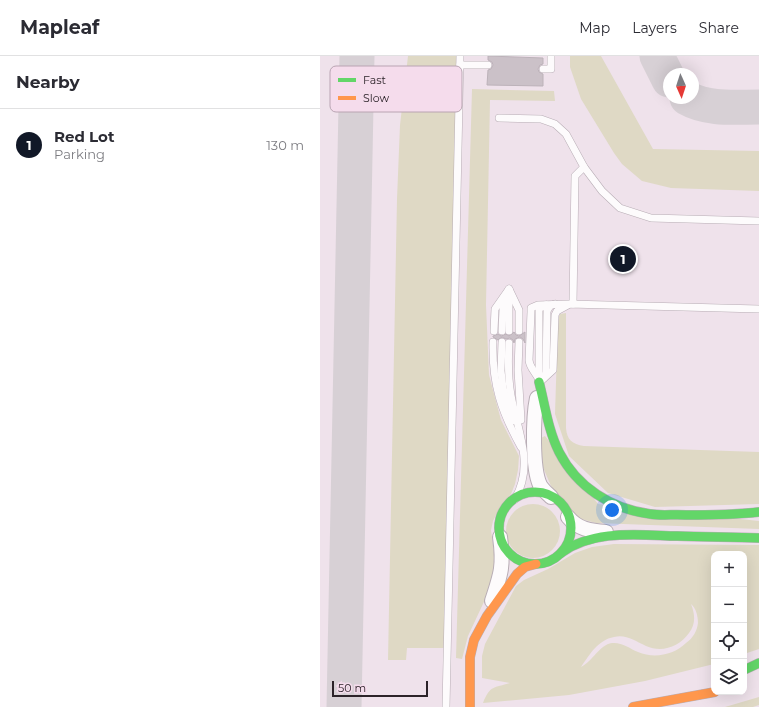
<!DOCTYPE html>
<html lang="en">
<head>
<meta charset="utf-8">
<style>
  :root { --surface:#fff; --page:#f2f2f3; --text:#2b2b33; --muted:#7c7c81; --line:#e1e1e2; --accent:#111827 }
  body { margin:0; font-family:Montserrat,sans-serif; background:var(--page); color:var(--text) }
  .controls { position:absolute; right:12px; bottom:12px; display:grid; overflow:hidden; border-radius:8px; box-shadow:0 4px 16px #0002 }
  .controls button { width:36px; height:36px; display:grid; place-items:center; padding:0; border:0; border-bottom:1px solid var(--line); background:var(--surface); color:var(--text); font:20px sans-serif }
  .compass { position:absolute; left:343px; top:12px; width:36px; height:36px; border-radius:50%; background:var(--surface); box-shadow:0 4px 16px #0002; rotate:177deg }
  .scale { position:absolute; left:12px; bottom:10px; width:96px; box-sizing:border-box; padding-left:4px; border:2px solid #2c2329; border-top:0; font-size:11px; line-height:14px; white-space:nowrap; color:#2c2329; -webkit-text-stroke:3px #f5dcec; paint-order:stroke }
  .you { position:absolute; left:292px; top:454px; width:14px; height:14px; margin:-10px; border:3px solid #fff; border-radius:50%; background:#1a73e8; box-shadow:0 0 0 6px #1a73e833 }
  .badge { display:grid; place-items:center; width:26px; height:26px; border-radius:50%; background:var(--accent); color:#fff; font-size:13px; font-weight:700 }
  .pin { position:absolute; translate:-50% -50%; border:2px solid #fff; box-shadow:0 1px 4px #0006 }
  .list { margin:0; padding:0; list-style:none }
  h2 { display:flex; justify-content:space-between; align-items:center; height:52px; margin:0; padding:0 16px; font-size:17px }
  h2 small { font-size:13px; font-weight:400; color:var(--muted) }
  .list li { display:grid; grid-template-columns:26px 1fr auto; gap:12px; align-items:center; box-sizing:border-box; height:72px; padding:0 16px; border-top:1px solid var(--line) }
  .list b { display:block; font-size:15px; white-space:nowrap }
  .list p { margin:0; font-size:13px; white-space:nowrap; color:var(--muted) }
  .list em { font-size:13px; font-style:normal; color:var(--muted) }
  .icon { flex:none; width:22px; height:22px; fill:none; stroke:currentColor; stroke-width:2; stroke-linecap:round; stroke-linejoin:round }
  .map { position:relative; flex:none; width:439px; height:651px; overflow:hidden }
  header { display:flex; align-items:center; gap:24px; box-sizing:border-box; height:56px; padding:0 20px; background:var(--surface); border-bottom:1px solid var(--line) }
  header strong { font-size:19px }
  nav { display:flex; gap:22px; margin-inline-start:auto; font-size:14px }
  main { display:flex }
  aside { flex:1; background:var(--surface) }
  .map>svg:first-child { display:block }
  .green { fill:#dfd9c5; fill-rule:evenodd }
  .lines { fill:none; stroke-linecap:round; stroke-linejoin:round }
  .taxiway { stroke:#d7d0d5; stroke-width:35 }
  .building { fill:#cbc1c8; stroke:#bcb2b9 }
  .lane-casing { stroke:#b8adb5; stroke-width:8 }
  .street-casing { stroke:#b8adb5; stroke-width:16 }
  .fast-casing { stroke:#b8adb5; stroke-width:10 }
  .slow-casing { stroke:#b8adb5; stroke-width:10 }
  .lane { stroke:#fdfbfc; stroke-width:7 }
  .street { stroke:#fdfbfc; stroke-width:14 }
  .fast { stroke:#63d668; stroke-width:9 }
  .slow { stroke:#ff974d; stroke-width:9 }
  .key { fill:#f5dcec; stroke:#b9a4b2; stroke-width:1 }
  .key-label { font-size:11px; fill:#2c2329 }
</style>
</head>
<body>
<header>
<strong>Mapleaf</strong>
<nav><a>Map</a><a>Layers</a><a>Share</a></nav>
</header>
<main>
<aside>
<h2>Nearby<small></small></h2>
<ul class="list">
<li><span class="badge">1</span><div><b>Red Lot</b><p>Parking</p></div><em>130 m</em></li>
</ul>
</aside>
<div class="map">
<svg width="439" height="651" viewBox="0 0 439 651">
  <rect width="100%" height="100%" fill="#efe2eb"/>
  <g class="green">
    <polygon points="88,0 140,0 128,592 87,592 86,604 68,604 77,143 80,69"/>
    <polygon points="250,0 281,0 333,93 439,95 439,135 351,132 322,125 302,108 294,97 261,43 250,11"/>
    <polygon points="152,33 234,35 235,45 170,44 166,249 169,319 181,364 199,400 198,414 195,428 191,438 180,451 173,465 171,474 175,504 174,520 169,535 148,580 142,603 136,602"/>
    <path d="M246,257V372C247,384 252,388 264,390L439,396V448L335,451L288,437L249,400L235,358L238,263L240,258Z"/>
    <polygon points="225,380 278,448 439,465 439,473 276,467 261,463 246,451 231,430 222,409 221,382"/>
    <circle cx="213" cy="475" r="27"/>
    <path d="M294,488L439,489V593L424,598V498H394V608L325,625L249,639L163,647C170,629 174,632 190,627L162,622V600L165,588L196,530L204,524L228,513L255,497L272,491ZM371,548C376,552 378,560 378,567C377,575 373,582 366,587C354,599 334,603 318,596C309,592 302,586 292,587C279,589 273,605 261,611C270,598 278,584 294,581C306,578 315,585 326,590C342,597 359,591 369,577C376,568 375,558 371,548Z"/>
    <polygon points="439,641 439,649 433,651 405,651"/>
  </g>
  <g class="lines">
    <g class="taxiway">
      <polyline points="337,0 349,24"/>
      <path d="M367,42C388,54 415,51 439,51"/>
      <polyline points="24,651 37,0"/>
    </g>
  </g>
  <g class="building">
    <polygon points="168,0 223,2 223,8 220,9 218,13 219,16 223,18 223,30 167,29 168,14 171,13 173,9 172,6 168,4"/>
    <polygon points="194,276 196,279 199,280 205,276 205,287 203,283 200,281 195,283 194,287 193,284 190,282 186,283 182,281 178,284 173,281 173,280 178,278 181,280 186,278 189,280"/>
  </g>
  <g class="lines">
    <g class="lane-casing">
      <g id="lane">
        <polyline points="140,9 168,9"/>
        <polyline points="223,13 231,13 231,0"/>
        <polyline points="179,62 221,63 235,68 246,78 264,111 282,135 300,152 331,162 439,165"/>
        <polyline points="189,233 199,254 199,275"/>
        <polyline points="189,243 189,275"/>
        <polyline points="253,248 255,120 264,111"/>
        <polyline points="174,275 175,253 189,233"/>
        <polyline points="182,275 183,253 187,239"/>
        <path d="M173,286C172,328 181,355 201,391"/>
        <polyline points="182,286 181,315 183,332 192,365"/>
        <polyline points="199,286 198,314 201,364"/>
        <path d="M189,287C188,304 188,322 191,339C197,374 215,408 195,443"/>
        <polyline points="219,322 219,254 220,252 226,249"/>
        <polyline points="224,322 226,316 227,255 230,250 235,248"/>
        <path d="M219,324C216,316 210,313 209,304L211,256V252L218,249L249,248L439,253"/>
        <polyline points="221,325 233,314 235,259 237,255 248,249"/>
        <polyline points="126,651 140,0"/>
      </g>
    </g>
    <g class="street-casing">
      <g id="street">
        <path d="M217,342C213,361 212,412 220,429C223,434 227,437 231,441"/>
        <path d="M248,461C258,473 270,475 286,476"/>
        <path d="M172,545C181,518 184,509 180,481"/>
      </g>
    </g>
    <g class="fast-casing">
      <g id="fast">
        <path d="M219,326C225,349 228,374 239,396C257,431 291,453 330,458C342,460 354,458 366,459C391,459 415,459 439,456"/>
        <circle cx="215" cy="472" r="36"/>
        <path d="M241,497C274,473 318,479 357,480C384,481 412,481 439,482"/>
        <polyline points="424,614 439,607"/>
      </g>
    </g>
    <g class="slow-casing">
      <g id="slow">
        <polyline points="150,651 150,601 154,584 167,560 197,518 205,511 216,508"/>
        <polyline points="313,651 395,636"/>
      </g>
    </g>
    <use href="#lane" class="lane"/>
    <use href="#street" class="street"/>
    <use href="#fast" class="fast"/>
    <use href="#slow" class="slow"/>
  </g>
  <rect x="10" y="10" width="132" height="46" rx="6" class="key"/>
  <rect x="18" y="22" width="18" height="4" fill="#63d668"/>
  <rect x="18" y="40" width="18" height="4" fill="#ff974d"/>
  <g class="key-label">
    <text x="43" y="28">Fast</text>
    <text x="43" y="46">Slow</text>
  </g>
</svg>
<div class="controls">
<button>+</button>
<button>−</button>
<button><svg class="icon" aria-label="locate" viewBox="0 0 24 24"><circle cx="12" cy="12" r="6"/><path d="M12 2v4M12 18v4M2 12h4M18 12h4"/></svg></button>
<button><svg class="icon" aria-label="layers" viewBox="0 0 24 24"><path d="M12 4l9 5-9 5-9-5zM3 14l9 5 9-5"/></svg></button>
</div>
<svg class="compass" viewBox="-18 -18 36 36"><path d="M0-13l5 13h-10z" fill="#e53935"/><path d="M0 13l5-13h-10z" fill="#7c7c81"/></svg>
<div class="scale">50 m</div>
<div class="you"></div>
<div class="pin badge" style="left:303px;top:203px">1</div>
</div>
</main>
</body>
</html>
